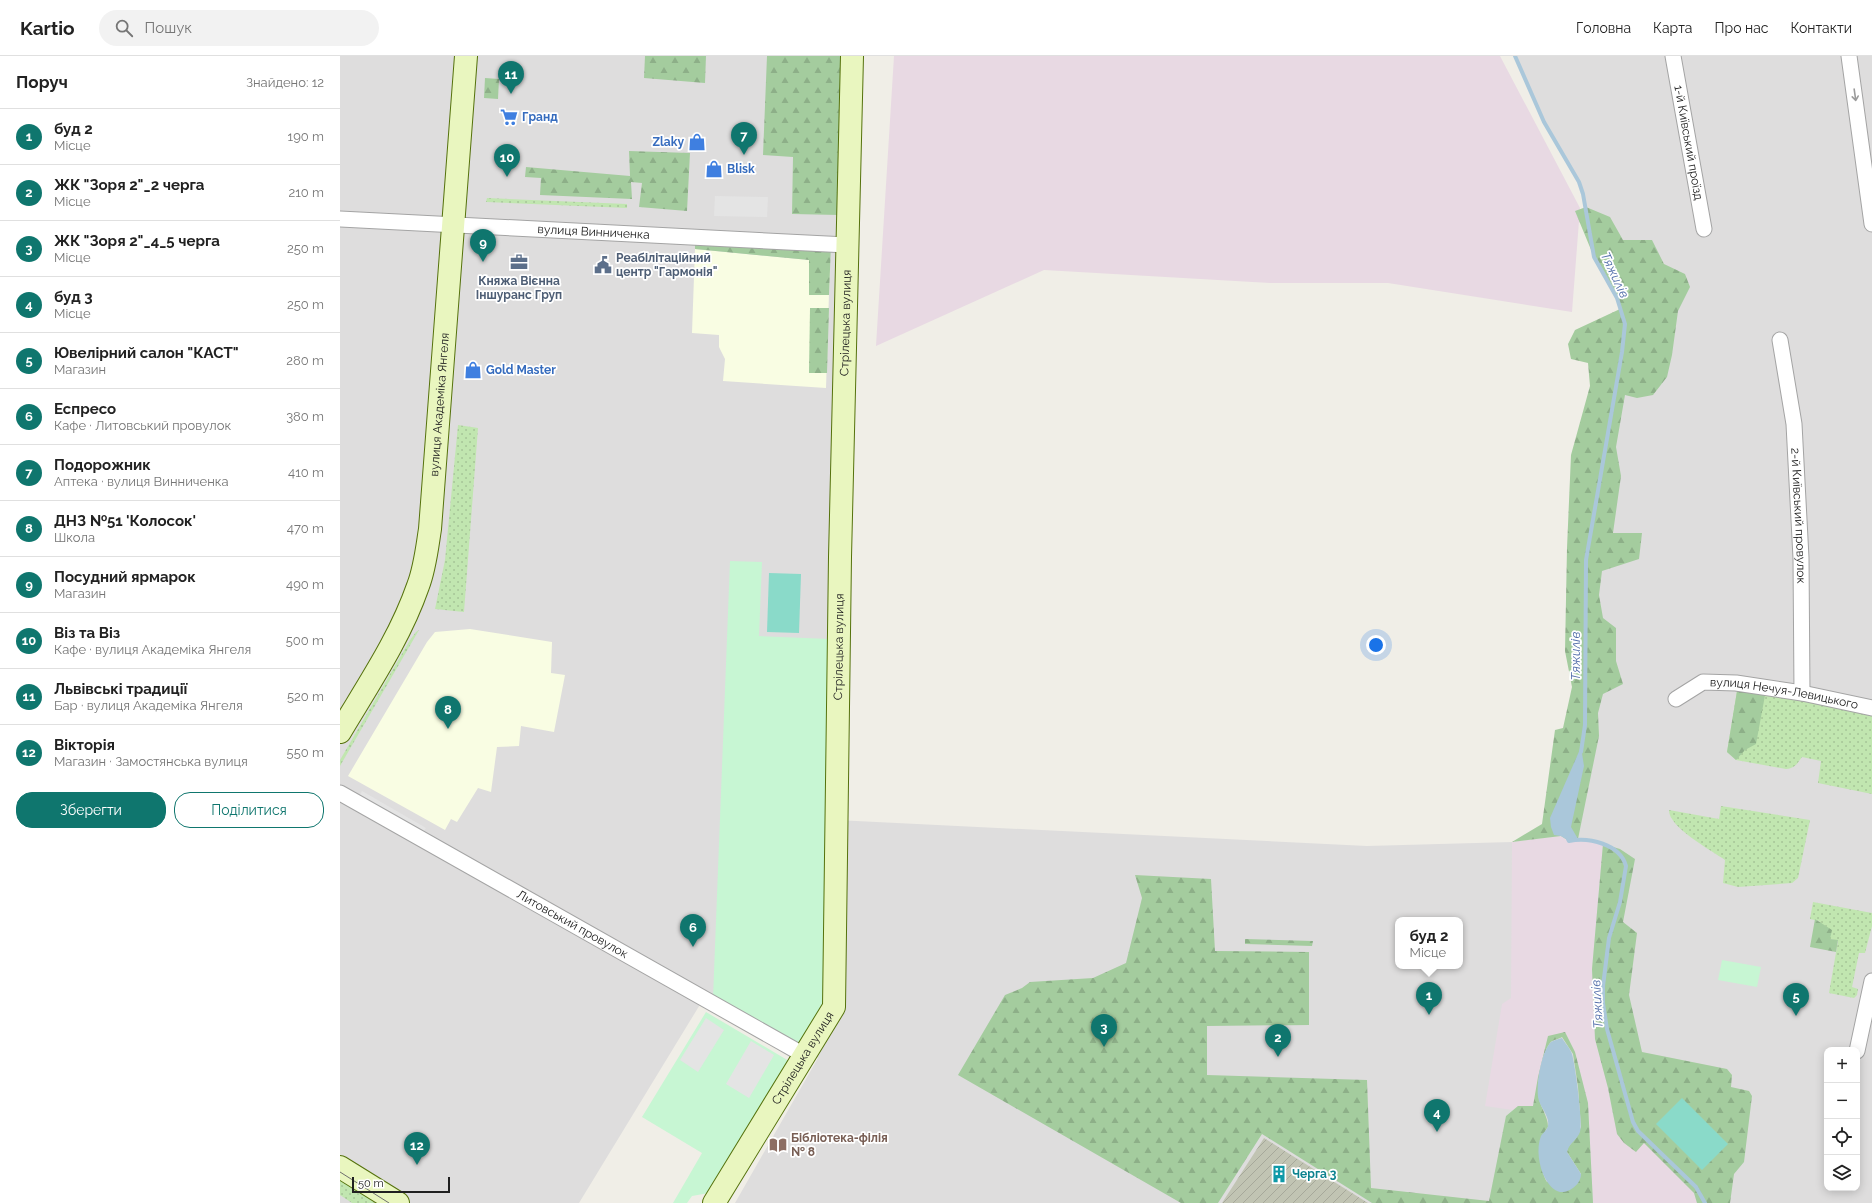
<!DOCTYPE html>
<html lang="uk">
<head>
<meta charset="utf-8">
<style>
  :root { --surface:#fff; --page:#f2f2f2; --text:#222; --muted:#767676; --line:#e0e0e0; --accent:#0f766e }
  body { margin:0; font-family:Raleway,sans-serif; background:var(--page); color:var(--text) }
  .controls { position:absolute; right:12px; bottom:12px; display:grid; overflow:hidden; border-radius:8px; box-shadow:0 2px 10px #0003 }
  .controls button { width:36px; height:36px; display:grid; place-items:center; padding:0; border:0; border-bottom:1px solid var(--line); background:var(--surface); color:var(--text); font:20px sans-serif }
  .scale { position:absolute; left:12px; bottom:10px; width:98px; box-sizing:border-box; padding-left:4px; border:2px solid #202020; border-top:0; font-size:11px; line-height:14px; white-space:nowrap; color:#202020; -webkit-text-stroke:3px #fff; paint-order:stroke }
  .you { position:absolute; left:1036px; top:589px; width:14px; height:14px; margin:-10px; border:3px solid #fff; border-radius:50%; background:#1a73e8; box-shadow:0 0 0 6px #1a73e833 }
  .badge { display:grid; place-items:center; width:26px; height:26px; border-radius:50%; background:var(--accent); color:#fff; font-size:13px; font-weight:700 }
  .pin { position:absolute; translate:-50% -33px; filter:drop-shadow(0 1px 2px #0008) }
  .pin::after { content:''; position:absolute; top:21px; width:14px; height:12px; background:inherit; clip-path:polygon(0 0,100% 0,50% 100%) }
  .popup { position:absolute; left:1055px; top:861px; width:68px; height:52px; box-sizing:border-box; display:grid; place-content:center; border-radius:8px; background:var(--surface); filter:drop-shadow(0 1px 3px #0005); font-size:13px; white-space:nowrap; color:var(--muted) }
  .popup b { font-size:15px; color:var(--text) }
  .popup::after { content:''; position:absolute; left:50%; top:100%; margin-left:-8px; border:8px solid transparent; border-top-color:var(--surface) }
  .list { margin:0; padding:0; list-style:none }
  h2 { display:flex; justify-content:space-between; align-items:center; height:52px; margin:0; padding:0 16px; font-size:17px }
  h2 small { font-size:13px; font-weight:400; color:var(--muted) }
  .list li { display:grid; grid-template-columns:26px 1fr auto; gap:12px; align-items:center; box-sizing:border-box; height:56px; padding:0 16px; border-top:1px solid var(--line) }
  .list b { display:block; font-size:15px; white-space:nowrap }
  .list p { margin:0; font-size:13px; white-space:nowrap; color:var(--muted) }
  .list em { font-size:13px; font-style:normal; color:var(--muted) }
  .actions { display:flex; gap:8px; padding:12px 16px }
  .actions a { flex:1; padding:9px 0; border:1px solid var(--accent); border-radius:16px; text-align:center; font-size:14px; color:var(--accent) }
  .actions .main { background:var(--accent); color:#fff }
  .icon { flex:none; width:22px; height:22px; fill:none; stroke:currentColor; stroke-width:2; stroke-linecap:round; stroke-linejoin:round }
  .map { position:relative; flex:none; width:1532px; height:1147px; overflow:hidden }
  header { display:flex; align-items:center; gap:24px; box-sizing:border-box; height:56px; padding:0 20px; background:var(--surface); border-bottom:1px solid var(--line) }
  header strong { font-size:19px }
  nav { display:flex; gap:22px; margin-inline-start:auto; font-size:14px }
  .search { width:280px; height:36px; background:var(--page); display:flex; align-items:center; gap:10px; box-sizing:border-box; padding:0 14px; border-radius:22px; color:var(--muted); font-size:15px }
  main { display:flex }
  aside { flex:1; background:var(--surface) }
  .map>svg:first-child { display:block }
  .residential { fill:#dedddd; fill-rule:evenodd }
  .industrial { fill:#e8d9e3 }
  .education { fill:#f9fde3 }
  .construction { fill:url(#construction-furrows) }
  .grass { fill:url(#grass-dots) }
  .forest { fill:url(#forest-firs); fill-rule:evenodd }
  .park { fill:#c7f6d3 }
  .pitch { fill:#8adac9 }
  .parking { fill:#e4e4e4 }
  .water { fill:#aac7da }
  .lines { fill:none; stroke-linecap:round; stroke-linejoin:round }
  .stream { stroke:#aac7da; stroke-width:4 }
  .street-casing { stroke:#a4a4a4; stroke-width:17 }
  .secondary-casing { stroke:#55720c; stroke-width:24 }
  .street { stroke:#fff; stroke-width:15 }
  .secondary { stroke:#e9f6bf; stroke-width:22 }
  .tram { stroke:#6e6e6e; stroke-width:1 }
  .oneway { stroke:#9b9b9b }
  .labels { text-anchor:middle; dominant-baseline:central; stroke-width:3.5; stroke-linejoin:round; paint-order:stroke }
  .shop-label { font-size:12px; font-weight:bold; fill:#366cbe; stroke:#fff; text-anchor:start }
  .street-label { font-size:12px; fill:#202020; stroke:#fff }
  .service-label { font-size:12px; font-weight:bold; fill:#4e5e75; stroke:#fff; text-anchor:start }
  .education-label { font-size:12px; font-weight:bold; fill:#785e54; stroke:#fff; text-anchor:start }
  .culture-label { font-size:12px; font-weight:bold; fill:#0d838f; stroke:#fff; text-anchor:start }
  .water-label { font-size:13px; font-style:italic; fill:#526eaa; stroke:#fff }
</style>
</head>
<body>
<header>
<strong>Kartio</strong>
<div class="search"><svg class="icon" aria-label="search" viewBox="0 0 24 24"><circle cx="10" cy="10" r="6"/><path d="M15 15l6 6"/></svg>Пошук</div>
<nav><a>Головна</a><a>Карта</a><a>Про нас</a><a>Контакти</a></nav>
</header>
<main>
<aside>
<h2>Поруч<small>Знайдено: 12</small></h2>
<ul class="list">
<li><span class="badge">1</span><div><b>буд 2</b><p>Місце</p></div><em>190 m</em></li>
<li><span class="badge">2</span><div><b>ЖК &quot;Зоря 2&quot;_2 черга</b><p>Місце</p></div><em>210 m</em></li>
<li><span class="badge">3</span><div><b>ЖК &quot;Зоря 2&quot;_4_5 черга</b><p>Місце</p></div><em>250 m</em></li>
<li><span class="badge">4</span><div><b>буд 3</b><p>Місце</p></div><em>250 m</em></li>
<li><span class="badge">5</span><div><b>Ювелірний салон &quot;КАСТ&quot;</b><p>Магазин</p></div><em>280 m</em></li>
<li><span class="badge">6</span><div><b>Еспресо</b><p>Кафе · Литовський провулок</p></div><em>380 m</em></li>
<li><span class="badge">7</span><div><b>Подорожник</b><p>Аптека · вулиця Винниченка</p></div><em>410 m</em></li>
<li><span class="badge">8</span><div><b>ДНЗ №51 'Колосок'</b><p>Школа</p></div><em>470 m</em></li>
<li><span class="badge">9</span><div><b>Посудний ярмарок</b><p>Магазин</p></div><em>490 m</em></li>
<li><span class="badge">10</span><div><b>Віз та Віз</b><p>Кафе · вулиця Академіка Янгеля</p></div><em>500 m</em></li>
<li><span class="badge">11</span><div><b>Львівські традиції</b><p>Бар · вулиця Академіка Янгеля</p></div><em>520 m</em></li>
<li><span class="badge">12</span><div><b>Вікторія</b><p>Магазин · Замостянська вулиця</p></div><em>550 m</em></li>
</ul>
<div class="actions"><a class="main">Зберегти</a><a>Поділитися</a></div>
</aside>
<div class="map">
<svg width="1532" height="1147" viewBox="0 0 1532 1147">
  <defs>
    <pattern id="construction-furrows" width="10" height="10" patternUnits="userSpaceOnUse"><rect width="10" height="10" fill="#c1c4b3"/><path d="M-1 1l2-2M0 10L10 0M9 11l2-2" fill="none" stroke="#a6a89a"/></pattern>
    <pattern id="grass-dots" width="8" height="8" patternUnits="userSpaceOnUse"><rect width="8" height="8" fill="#c1e6b0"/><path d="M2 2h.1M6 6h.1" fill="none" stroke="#a6c597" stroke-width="1.8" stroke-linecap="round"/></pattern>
    <pattern id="forest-firs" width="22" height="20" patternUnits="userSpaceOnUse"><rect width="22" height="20" fill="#a4cc9e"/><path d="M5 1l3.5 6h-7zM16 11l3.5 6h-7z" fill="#8daf88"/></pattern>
  </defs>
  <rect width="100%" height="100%" fill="#f0eee7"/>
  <path class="residential" d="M0,0H512L496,764L1027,790L1172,786L1221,780L1228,785L1285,268L1277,242L1254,201L1243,138L1239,126L1204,66L1175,0H1532V1147H395L478,1002L373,942H364L239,1147H0ZM1058,864H1120V910H1058ZM1487,994H1517V1132H1487Z"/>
  <g class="industrial">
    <polygon points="554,0 1160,0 1240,152 1232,256 1048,227 930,227 704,214 536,290"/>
    <polygon points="1221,780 1229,785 1238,783 1263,788 1252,913 1255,983 1268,1032 1273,1061 1304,1087 1354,1137 1357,1147 1253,1147 1248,1047 1235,996 1225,976 1208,981 1193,1050 1178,1050 1173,1054 1145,1050 1162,948 1171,942 1172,786"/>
  </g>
  <g class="education">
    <polygon points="355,193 490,206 486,332 383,325 385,303 379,291 379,279 352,277"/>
    <polygon points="130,573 212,586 211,617 225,619 214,676 181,670 179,690 157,691 151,736 138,732 117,766 111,763 105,774 8,720 87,586 95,576"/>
  </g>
  <polygon class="construction" points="924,1082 1028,1147 882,1147"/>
  <g class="grass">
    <polygon points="147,142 287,148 287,152 146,146"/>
    <polygon points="118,369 138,372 124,556 95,553 105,504"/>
    <polygon points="79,574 0,710 0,704 70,584 76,576"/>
    <path d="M1400,632L1532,656V738L1478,727L1481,705L1462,701C1457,708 1455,712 1446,713L1396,704L1387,696L1397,635Z"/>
    <path d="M1381,750L1470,764L1458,822L1452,827L1398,831L1383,827L1385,804C1372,795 1328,771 1329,754L1379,763Z"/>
    <polygon points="1473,846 1532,857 1532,870 1525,897 1519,897 1512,931 1518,933 1517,939 1514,942 1489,937 1498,885 1490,883 1479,865 1470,863"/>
    <polygon points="0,1121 41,1147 12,1147 0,1139"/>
  </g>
  <g class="forest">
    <polygon points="305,0 366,0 365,27 304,22"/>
    <polygon points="427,0 504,0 499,159 452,158 453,101 423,99"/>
    <polygon points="145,22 159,23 158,43 144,42"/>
    <polygon points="289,95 350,97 347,155 299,151 302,127 291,126 292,143 200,139 201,122 185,121 186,111 290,120"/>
    <polygon points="1246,151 1270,161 1283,184 1312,184 1324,208 1345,218 1350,231 1338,255 1332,299 1327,321 1313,339 1297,342 1285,339 1276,391 1281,420 1273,477 1302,477 1299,503 1262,515 1259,539 1263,562 1276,572 1276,605 1283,628 1263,638 1258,657 1259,680 1238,783 1229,785 1221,780 1172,786 1202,768 1215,674 1223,672 1232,631 1225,595 1227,492 1231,399 1250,330 1248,307 1231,303 1228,288 1235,274 1280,253 1277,242 1254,201 1235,155"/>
    <polygon points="355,181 491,188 489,239 469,239 469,204 355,193"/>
    <polygon points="470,252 489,252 487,317 469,317"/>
    <polygon points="1426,634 1416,688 1405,694 1396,704 1387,696 1397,635"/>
    <polygon points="1263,788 1280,793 1295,803 1283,866 1297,877 1289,939 1302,996 1387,1013 1392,1019 1391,1031 1409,1035 1412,1040 1404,1106 1394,1118 1390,1147 1357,1147 1354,1137 1304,1087 1296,1096 1284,1087 1277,1078 1268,1032 1255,983 1252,913"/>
    <path d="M795,819L871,823L875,895L969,896V969L867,970V1019L1027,1024L1031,1132L1149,1145L1166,1060L1178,1050H1193L1198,1021L1208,980L1225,976L1235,996L1248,1047L1253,1147H1032L922,1078L878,1147H841L618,1019L665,939L682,932L690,926L753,922L786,907L802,842ZM1222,981L1233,998L1238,1031L1241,1071L1236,1082L1228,1091L1227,1096L1241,1118L1207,1126C1199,1113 1197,1084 1208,1071C1208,1060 1201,1053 1199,1042C1196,1030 1202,995 1211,986C1213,984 1219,983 1222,981Z"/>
    <polygon points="1475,863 1492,874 1490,883 1498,884 1496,896 1470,891"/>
    <polygon points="905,883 973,885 972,890 905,888"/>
  </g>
  <g class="park">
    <polygon points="390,505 422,506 419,580 490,583 483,948 459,989 373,942"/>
    <polygon points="1382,904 1421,911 1417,931 1378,924"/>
    <polygon points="366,956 449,1005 369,1137 352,1140 347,1147 333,1147 362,1097 302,1061"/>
  </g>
  <g class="pitch">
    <polygon points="429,517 461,518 459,577 427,576"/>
    <polygon points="1342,1042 1388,1088 1362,1114 1316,1068"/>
  </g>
  <g class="parking">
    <polygon points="375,140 428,141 427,161 374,160"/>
    <polygon points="22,735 86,772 82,778 18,742"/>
    <polygon points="366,962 384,974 358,1016 340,1004"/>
    <polygon points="411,985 434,999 409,1042 386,1028"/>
  </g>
  <g class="water">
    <polygon points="1241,691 1244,710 1231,771 1238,783 1229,785 1221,780 1214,779 1211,771 1210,762"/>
    <path d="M1222,982C1225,987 1230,992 1232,998C1235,1008 1243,1067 1240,1076C1237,1084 1229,1087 1227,1096L1241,1118C1241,1128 1230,1137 1220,1136C1214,1135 1208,1128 1205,1122C1199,1111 1196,1092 1201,1080C1203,1077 1207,1074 1208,1070C1210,1062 1202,1053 1199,1045C1195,1032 1201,996 1211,986C1214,984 1219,983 1222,982Z"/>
  </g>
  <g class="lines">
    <g class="stream">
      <polyline points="1175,0 1204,66 1239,126 1243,138 1254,201 1277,242 1285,268 1282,296 1246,504 1245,669 1241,696"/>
      <path d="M1228,783L1229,785C1249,781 1280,788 1286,810L1280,846L1269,882L1263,930V947L1267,973L1293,1066L1298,1075L1356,1131L1365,1147"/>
    </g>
    <g class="street-casing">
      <g id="street">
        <path id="s1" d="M1333,0L1364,173"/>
        <polyline points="1509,0 1532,168"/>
        <path id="s2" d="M0,163L507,189"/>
        <path id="s3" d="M1440,284L1454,368L1461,502L1462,637"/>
        <path id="s4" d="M1336,643L1363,626L1396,627L1462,637L1532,652"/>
        <path id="s5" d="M0,737L464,999"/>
        <polyline points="1517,995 1532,925"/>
      </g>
    </g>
    <g class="secondary-casing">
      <g id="secondary">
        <path id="s6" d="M0,676C28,629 60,582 78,530C85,512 87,492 90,473L126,0"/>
        <polyline points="0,1111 58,1147"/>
        <path id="s7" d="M374,1147L494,951L500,501L512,0"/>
      </g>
    </g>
    <use href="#street" class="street"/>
    <use href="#secondary" class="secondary"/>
    <polyline class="tram" points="0,1116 49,1147"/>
  </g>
  <defs><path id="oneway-shaft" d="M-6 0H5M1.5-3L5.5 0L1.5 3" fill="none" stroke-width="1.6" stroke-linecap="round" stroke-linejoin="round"/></defs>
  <use class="oneway" href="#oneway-shaft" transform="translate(1515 39) rotate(82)"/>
  <defs>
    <g id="supermarket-bare" transform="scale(1.38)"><path d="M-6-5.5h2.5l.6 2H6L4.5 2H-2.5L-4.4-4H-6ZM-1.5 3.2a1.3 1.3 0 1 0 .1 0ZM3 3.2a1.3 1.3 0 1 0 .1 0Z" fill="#3f7fe0" stroke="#fff" stroke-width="2.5" paint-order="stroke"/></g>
    <g id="shop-bare" transform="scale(1.38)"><path d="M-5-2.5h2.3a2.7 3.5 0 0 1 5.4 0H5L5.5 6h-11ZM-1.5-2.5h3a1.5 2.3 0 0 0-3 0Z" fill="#3f7fe0" stroke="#fff" stroke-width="2.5" paint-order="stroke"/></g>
    <g id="office-bare" transform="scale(1.38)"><path d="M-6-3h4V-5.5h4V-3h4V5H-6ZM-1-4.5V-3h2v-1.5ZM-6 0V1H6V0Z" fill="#5c6f8a" stroke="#fff" stroke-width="2.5" paint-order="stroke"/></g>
    <g id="civic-bare" transform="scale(1.38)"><path d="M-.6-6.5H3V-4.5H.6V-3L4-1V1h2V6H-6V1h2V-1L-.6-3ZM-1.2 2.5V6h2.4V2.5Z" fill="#5c6f8a" stroke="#fff" stroke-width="2.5" paint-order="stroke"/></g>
    <g id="library-bare" transform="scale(1.38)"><path d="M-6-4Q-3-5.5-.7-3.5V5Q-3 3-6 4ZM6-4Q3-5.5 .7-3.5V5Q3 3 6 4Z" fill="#8d6e63" stroke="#fff" stroke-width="2.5" paint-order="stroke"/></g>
    <g id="building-bare" transform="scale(1.38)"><path d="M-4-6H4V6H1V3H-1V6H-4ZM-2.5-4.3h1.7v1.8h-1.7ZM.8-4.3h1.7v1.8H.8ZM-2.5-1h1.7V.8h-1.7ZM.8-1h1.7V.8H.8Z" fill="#0f9aa8" stroke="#fff" stroke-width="2.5" paint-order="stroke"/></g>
  </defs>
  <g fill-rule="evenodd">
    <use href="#supermarket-bare" x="169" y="61"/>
    <use href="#shop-bare" x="357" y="86"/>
    <use href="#shop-bare" x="374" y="113"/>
    <use href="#office-bare" x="179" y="206"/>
    <use href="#civic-bare" x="263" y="209"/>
    <use href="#shop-bare" x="133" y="314"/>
    <use href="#library-bare" x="438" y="1089"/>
    <use href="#building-bare" x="939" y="1118"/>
  </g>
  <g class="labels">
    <g class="shop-label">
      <text x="182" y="61">Гранд</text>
      <text x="344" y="86" text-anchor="end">Zlaky</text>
      <text x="387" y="113">Blisk</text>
      <text x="146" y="314">Gold Master</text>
    </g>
    <g class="street-label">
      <text stroke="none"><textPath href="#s1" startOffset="88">1-й Київський проїзд</textPath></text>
      <text stroke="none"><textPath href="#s2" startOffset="254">вулиця Винниченка</textPath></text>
      <text stroke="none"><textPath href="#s7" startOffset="914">Стрілецька вулиця</textPath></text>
      <text stroke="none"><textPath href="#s6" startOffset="349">вулиця Академіка Янгеля</textPath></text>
      <text stroke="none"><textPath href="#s3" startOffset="177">2-й Київський провулок</textPath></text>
      <text stroke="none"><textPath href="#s7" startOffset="590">Стрілецька вулиця</textPath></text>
      <text stroke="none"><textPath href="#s4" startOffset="114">вулиця Нечуя-Левицького</textPath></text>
      <text stroke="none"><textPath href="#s5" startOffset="267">Литовський провулок</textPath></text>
      <text stroke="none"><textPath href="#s7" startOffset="170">Стрілецька вулиця</textPath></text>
    </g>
    <g class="service-label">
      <text x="276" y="202">Реабілітаційний<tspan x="276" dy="14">центр "Гармонія"</tspan></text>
      <text x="179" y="225" text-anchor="middle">Княжа Вієнна<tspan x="179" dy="14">Іншуранс Груп</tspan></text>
    </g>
    <g class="education-label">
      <text x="451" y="1082">Бібліотека-філія<tspan x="451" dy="14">№ 8</tspan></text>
    </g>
    <g class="culture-label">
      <text x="952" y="1118">Черга 3</text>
    </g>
    <g class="water-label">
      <text transform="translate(1275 219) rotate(65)">Тяжилів</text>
      <text transform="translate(1235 600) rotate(-90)">Тяжилів</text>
      <text transform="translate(1257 948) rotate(-93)">Тяжилів</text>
    </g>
  </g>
</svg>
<div class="controls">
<button>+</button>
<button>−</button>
<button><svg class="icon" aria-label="locate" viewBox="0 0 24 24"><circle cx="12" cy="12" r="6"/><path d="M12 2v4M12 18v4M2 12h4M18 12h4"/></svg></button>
<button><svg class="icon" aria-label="layers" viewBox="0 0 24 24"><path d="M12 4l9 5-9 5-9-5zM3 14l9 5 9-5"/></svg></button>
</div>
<div class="scale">50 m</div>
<div class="you"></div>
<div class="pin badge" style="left:1089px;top:959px">1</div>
<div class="popup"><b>буд 2</b>Місце</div>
<div class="pin badge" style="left:938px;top:1001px">2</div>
<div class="pin badge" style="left:764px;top:991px">3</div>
<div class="pin badge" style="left:1097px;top:1076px">4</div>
<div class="pin badge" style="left:1456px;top:960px">5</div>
<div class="pin badge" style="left:353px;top:891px">6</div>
<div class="pin badge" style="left:404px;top:99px">7</div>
<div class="pin badge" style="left:108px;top:673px">8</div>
<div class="pin badge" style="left:143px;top:206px">9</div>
<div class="pin badge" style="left:167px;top:121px">10</div>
<div class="pin badge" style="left:171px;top:38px">11</div>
<div class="pin badge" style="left:77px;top:1109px">12</div>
</div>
</main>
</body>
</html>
